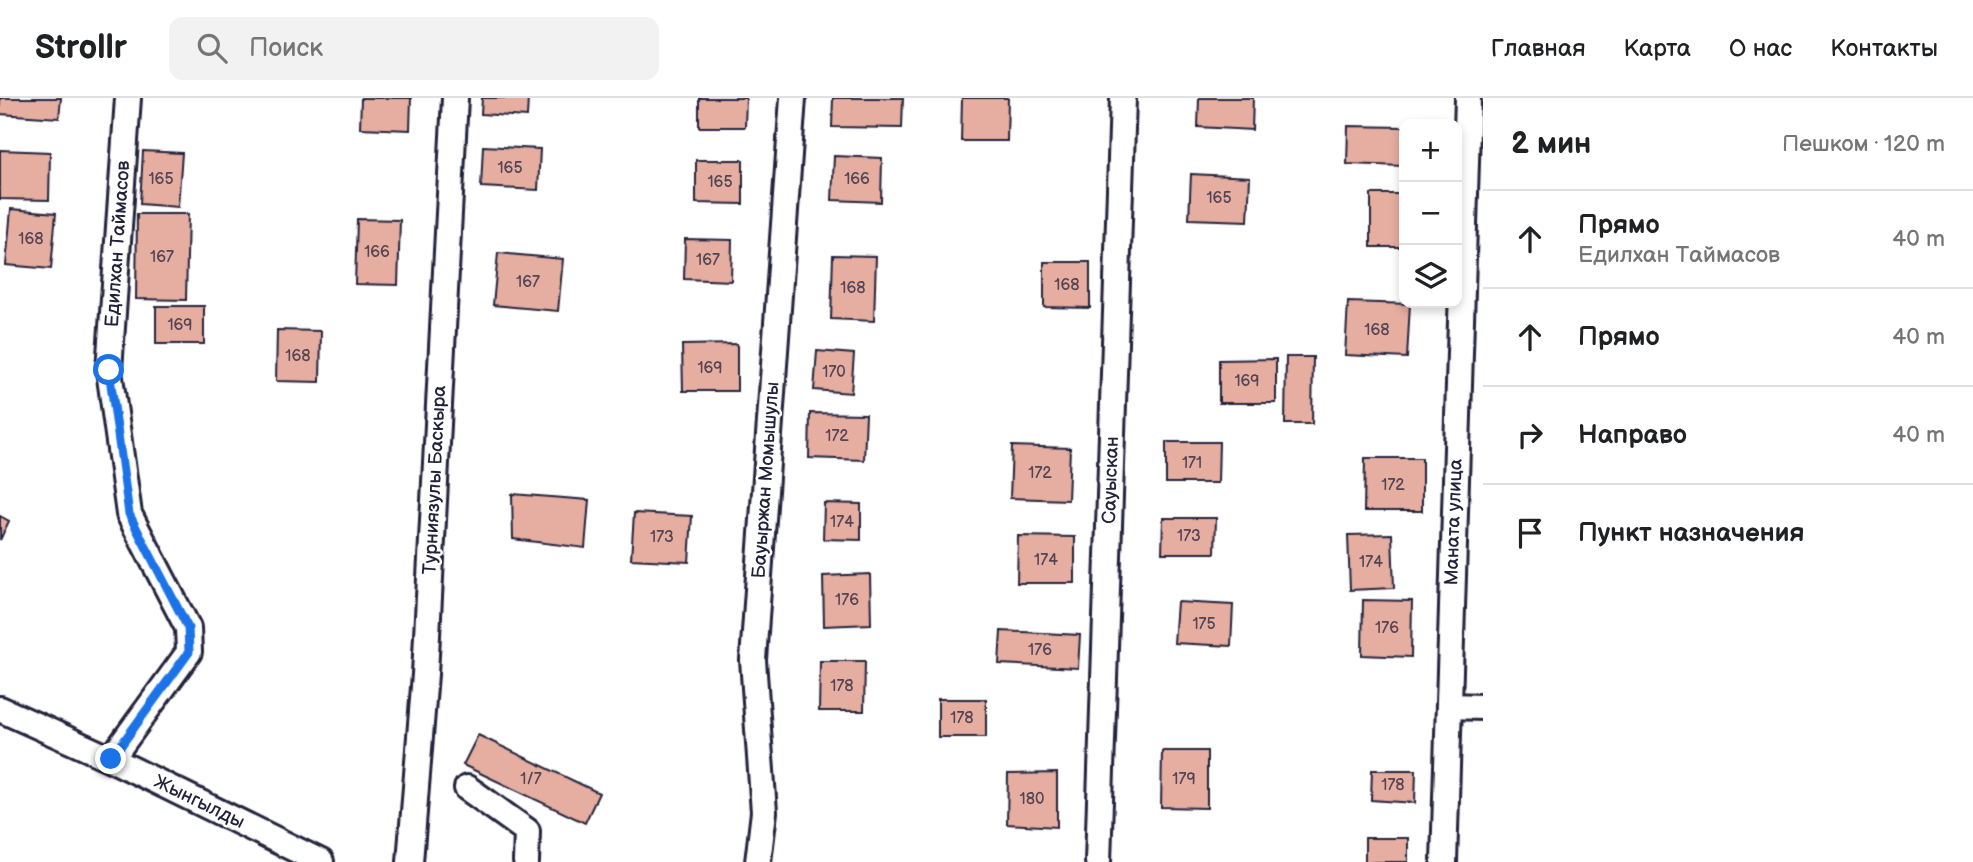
<!DOCTYPE html>
<html lang="ru">
<head>
<meta charset="utf-8">
<style>
  :root { --surface:#fff; --page:#f2f2f2; --text:#202124; --muted:#757577; --line:#e0e0e0 }
  body { margin:0; font-family:"Balsamiq Sans",sans-serif; background:var(--page); color:var(--text) }
  .controls { position:absolute; right:21px; top:21px; display:grid; overflow:hidden; border-radius:14px; box-shadow:0 4px 10px #0003 }
  .controls button { width:63px; height:63px; display:grid; place-items:center; padding:0; border:0; border-bottom:2px solid var(--line); background:var(--surface); color:var(--text); font:35px sans-serif }
  .stop { position:absolute; width:21px; height:21px; margin:-16px; border:5px solid #1a73e8; border-radius:50%; background:#fff }
  .stop.end { background:#1a73e8; border-color:#fff; box-shadow:0 2px 7px #0008 }
  .list { margin:0; padding:0; list-style:none }
  h2 { display:flex; justify-content:space-between; align-items:center; height:91px; margin:0; padding:0 28px; font-size:30px }
  h2 small { font-size:23px; font-weight:400; color:var(--muted) }
  .list li { display:grid; grid-template-columns:46px 1fr auto; gap:21px; align-items:center; box-sizing:border-box; height:98px; padding:0 28px; border-top:2px solid var(--line) }
  .list b { display:block; font-size:26px; white-space:nowrap }
  .list p { margin:0; font-size:23px; white-space:nowrap; color:var(--muted) }
  .list em { font-size:23px; font-style:normal; color:var(--muted) }
  .icon { flex:none; width:38px; height:38px; fill:none; stroke:currentColor; stroke-width:2; stroke-linecap:round; stroke-linejoin:round }
  .map { position:relative; flex:none; width:1483px; height:764px; overflow:hidden }
  header { display:flex; align-items:center; gap:42px; box-sizing:border-box; height:98px; padding:0 35px; background:var(--surface); border-bottom:2px solid var(--line) }
  header strong { font-size:33px }
  nav { display:flex; gap:38px; margin-inline-start:auto; font-size:24px }
  .search { width:490px; height:63px; background:var(--page); display:flex; align-items:center; gap:18px; box-sizing:border-box; padding:0 24px; border-radius:14px; color:var(--muted); font-size:26px }
  main { display:flex }
  aside { flex:1; background:var(--surface) }
  .map>svg:first-child { display:block }
  .building { fill:#e6ada1; stroke:#22223b; stroke-width:2 }
  .lines { fill:none; stroke-linecap:round; stroke-linejoin:round }
  .minor-casing { stroke:#22223b; stroke-width:30 }
  .minor { stroke:#fff; stroke-width:24 }
  .route { stroke:#1a73e8; stroke-width:9 }
  .labels { text-anchor:middle; dominant-baseline:central; stroke-width:5; stroke-linejoin:round; paint-order:stroke }
  .number-label { font-size:16px; fill:#534554 }
  .street-label { font-size:19px; fill:#22223b; stroke:#fff }
</style>
</head>
<body>
<header>
<strong>Strollr</strong>
<div class="search"><svg class="icon" aria-label="search" viewBox="0 0 24 24"><circle cx="10" cy="10" r="6"/><path d="M15 15l6 6"/></svg>Поиск</div>
<nav><a>Главная</a><a>Карта</a><a>О нас</a><a>Контакты</a></nav>
</header>
<main>
<div class="map">
<svg width="1483" height="764" viewBox="0 0 1483 764">
  <rect width="100%" height="100%" fill="#fff"/>
  <filter id="ink" filterUnits="userSpaceOnUse"><feTurbulence type="fractalNoise" baseFrequency=".0143" numOctaves="2"/><feDisplacementMap in="SourceGraphic" scale="14" xChannelSelector="R" yChannelSelector="G"/><feConvolveMatrix kernelMatrix="1 2 1 2 8 2 1 2 1" color-interpolation-filters="sRGB"/></filter>
  <g filter="url(#ink)">
    <g class="building">
      <polygon points="0,0 61,0 59,20 0,16"/>
      <polygon points="361,0 411,0 410,32 360,30"/>
      <polygon points="482,0 528,0 527,19 481,16"/>
      <polygon points="699,0 746,0 745,29 699,29"/>
      <polygon points="833,0 903,0 902,30 832,29"/>
      <polygon points="962,0 1008,0 1007,43 961,43"/>
      <polygon points="1199,0 1253,0 1252,32 1198,29"/>
      <polygon points="1348,28 1404,29 1404,68 1347,66"/>
      <polygon points="483,48 540,51 538,92 481,89"/>
      <polygon points="0,52 50,54 49,102 0,101"/>
      <polygon points="143,53 182,55 178,109 140,106"/>
      <polygon points="834,58 882,60 881,104 832,102"/>
      <polygon points="696,62 743,62 743,106 696,105"/>
      <polygon points="1191,76 1250,79 1248,123 1189,121"/>
      <rect x="1371" y="96" width="33" height="53"/>
      <polygon points="11,111 56,115 51,171 6,167"/>
      <polygon points="137,116 188,116 186,202 136,201"/>
      <polygon points="357,121 400,122 398,187 355,186"/>
      <polygon points="685,141 732,142 731,183 684,181"/>
      <polygon points="498,155 563,161 558,213 493,207"/>
      <polygon points="833,157 876,158 874,223 831,221"/>
      <polygon points="1044,164 1090,164 1090,210 1044,209"/>
      <polygon points="1348,204 1410,206 1407,260 1345,257"/>
      <rect x="156" y="208" width="48" height="38"/>
      <polygon points="277,232 321,233 320,284 276,283"/>
      <polygon points="737,246 737,293 683,293 682,247"/>
      <polygon points="817,253 854,256 851,295 814,292"/>
      <polygon points="1286,259 1313,259 1312,326 1285,326"/>
      <polygon points="1276,261 1276,305 1219,305 1219,262"/>
      <polygon points="810,315 866,316 864,362 809,360"/>
      <polygon points="1166,344 1219,344 1218,385 1166,385"/>
      <polygon points="1012,348 1070,350 1068,402 1010,400"/>
      <polygon points="1365,360 1422,360 1422,413 1364,413"/>
      <polygon points="512,396 589,402 585,450 513,441"/>
      <polygon points="824,405 861,406 861,442 823,441"/>
      <polygon points="634,415 692,418 689,464 631,461"/>
      <polygon points="0,418 9,423 0,442"/>
      <polygon points="1163,420 1216,420 1215,455 1162,455"/>
      <polygon points="1392,436 1394,490 1350,492 1348,437"/>
      <polygon points="1018,438 1075,439 1075,485 1017,485"/>
      <polygon points="870,476 871,526 824,528 823,478"/>
      <polygon points="1363,502 1412,503 1411,559 1362,557"/>
      <polygon points="1177,504 1233,507 1231,548 1174,545"/>
      <polygon points="1001,533 1080,537 1078,570 999,566"/>
      <polygon points="820,563 865,563 864,613 819,613"/>
      <rect x="938" y="601" width="48" height="38"/>
      <polygon points="478,637 599,695 585,725 463,667"/>
      <polygon points="1162,653 1207,653 1207,710 1161,709"/>
      <polygon points="1372,672 1416,672 1415,705 1371,702"/>
      <polygon points="1057,675 1057,729 1007,726 1008,676"/>
      <rect x="1365" y="740" width="43" height="24"/>
    </g>
    <g class="lines">
      <g class="minor-casing">
        <g id="minor">
          <polyline points="1449,608 1483,609"/>
          <polyline points="0,611 111,661 321,764"/>
          <polyline points="111,661 189,554 188,530 129,416 109,272 128,0"/>
          <polyline points="467,690 527,733 526,764"/>
          <polyline points="410,764 425,576 455,0"/>
          <polyline points="758,764 764,714 753,562 793,0"/>
          <polyline points="1098,764 1123,0"/>
          <polyline points="1444,764 1468,0"/>
        </g>
      </g>
      <use href="#minor" class="minor"/>
    </g>
  </g>
  <g class="lines" filter="url(#ink)">
    <polyline class="route" points="109,272 129,416 188,530 189,554 111,661"/>
  </g>
  <g class="labels">
    <g class="number-label">
      <text x="510" y="70">165</text>
      <text x="161" y="81">165</text>
      <text x="857" y="81">166</text>
      <text x="720" y="84">165</text>
      <text x="1219" y="100">165</text>
      <text x="31" y="141">168</text>
      <text x="377" y="154">166</text>
      <text x="162" y="159">167</text>
      <text x="708" y="162">167</text>
      <text x="528" y="184">167</text>
      <text x="1067" y="187">168</text>
      <text x="853" y="190">168</text>
      <text x="180" y="227">169</text>
      <text x="1377" y="232">168</text>
      <text x="298" y="258">168</text>
      <text x="710" y="270">169</text>
      <text x="834" y="274">170</text>
      <text x="1247" y="283">169</text>
      <text x="837" y="338">172</text>
      <text x="1192" y="365">171</text>
      <text x="1040" y="375">172</text>
      <text x="1393" y="387">172</text>
      <text x="842" y="424">174</text>
      <text x="1189" y="438">173</text>
      <text x="662" y="439">173</text>
      <text x="1046" y="462">174</text>
      <text x="1371" y="464">174</text>
      <text x="847" y="502">176</text>
      <text x="1204" y="526">175</text>
      <text x="1387" y="530">176</text>
      <text x="1040" y="552">176</text>
      <text x="842" y="588">178</text>
      <text x="962" y="620">178</text>
      <text x="531" y="681">1/7</text>
      <text x="1184" y="681">179</text>
      <text x="1393" y="687">178</text>
      <text x="1032" y="701">180</text>
    </g>
    <g class="street-label">
      <text transform="translate(118 146) rotate(-86)">Едилхан Таймасов</text>
      <text transform="translate(435 382) rotate(-87)">Турниязулы Баскыра</text>
      <text transform="translate(766 382) rotate(-86)">Бауыржан Момышулы</text>
      <text transform="translate(1111 382) rotate(-88)">Сауыскан</text>
      <text transform="translate(1454 424) rotate(-88)">Маната улица</text>
      <text transform="translate(199 704) rotate(26)">Жынгылды</text>
    </g>
  </g>
</svg>
<div class="controls">
<button>+</button>
<button>−</button>
<button><svg class="icon" aria-label="layers" viewBox="0 0 24 24"><path d="M12 4l9 5-9 5-9-5zM3 14l9 5 9-5"/></svg></button>
</div>
<div class="stop" style="left:109px;top:272px"></div>
<div class="stop end" style="left:111px;top:661px"></div>
</div>
<aside>
<h2>2 мин<small>Пешком · 120 m</small></h2>
<ul class="list">
<li><svg class="icon" aria-label="ahead" viewBox="0 0 24 24"><path d="M12 20V5M6 11l6-6 6 6"/></svg><div><b>Прямо</b><p>Едилхан Таймасов</p></div><em>40 m</em></li>
<li><svg class="icon" aria-label="ahead" viewBox="0 0 24 24"><path d="M12 20V5M6 11l6-6 6 6"/></svg><div><b>Прямо</b></div><em>40 m</em></li>
<li><svg class="icon" aria-label="right" viewBox="0 0 24 24"><path d="M7 20v-9h11M14 6l5 5-5 5"/></svg><div><b>Направо</b></div><em>40 m</em></li>
<li><svg class="icon" aria-label="arrive" viewBox="0 0 24 24"><path d="M6 21V4h12l-3 4 3 4H6"/></svg><div><b>Пункт назначения</b></div></li>
</ul>
</aside>
</main>
</body>
</html>
